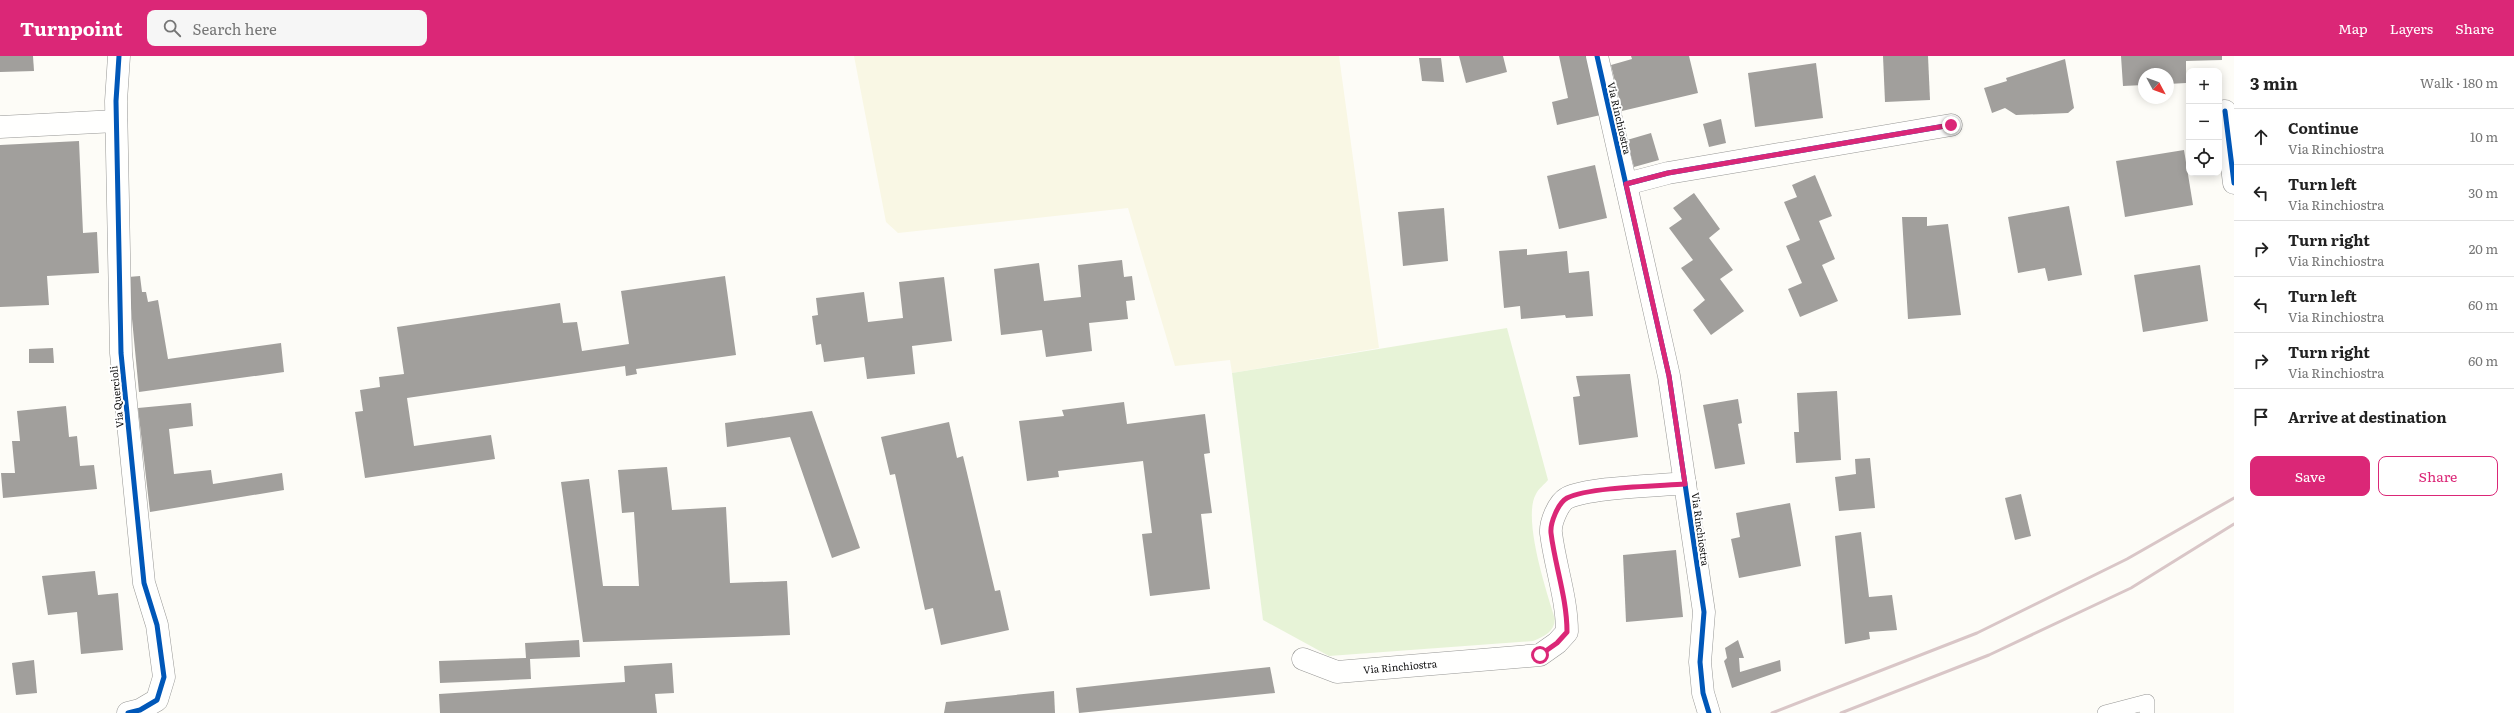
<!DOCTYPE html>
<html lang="en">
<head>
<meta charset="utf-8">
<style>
  :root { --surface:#fff; --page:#f6f6f6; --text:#222; --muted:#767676; --line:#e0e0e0; --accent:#db2777 }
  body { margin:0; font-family:Literata,serif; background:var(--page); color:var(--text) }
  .controls { position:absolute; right:12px; top:12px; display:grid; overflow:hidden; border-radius:8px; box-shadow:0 2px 10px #0003 }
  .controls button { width:36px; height:36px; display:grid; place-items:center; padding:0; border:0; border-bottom:1px solid var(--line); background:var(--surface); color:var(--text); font:20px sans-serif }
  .compass { position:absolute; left:2138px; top:12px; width:36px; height:36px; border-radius:50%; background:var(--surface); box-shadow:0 2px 10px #0003; rotate:131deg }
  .stop { position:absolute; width:12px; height:12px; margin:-9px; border:3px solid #db2777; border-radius:50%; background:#fff }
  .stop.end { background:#db2777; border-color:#fff; box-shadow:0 1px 4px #0008 }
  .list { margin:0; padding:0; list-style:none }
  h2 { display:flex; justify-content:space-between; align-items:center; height:52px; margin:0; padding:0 16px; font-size:17px }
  h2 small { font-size:13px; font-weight:400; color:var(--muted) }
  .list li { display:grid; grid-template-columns:26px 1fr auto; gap:12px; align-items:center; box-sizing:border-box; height:56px; padding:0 16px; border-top:1px solid var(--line) }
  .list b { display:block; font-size:15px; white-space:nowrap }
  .list p { margin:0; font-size:13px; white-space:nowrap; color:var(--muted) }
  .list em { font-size:13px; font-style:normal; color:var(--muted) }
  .actions { display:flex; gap:8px; padding:12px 16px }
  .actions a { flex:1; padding:9px 0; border:1px solid var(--accent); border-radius:8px; text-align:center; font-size:14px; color:var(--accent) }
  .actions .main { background:var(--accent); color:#fff }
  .icon { flex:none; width:22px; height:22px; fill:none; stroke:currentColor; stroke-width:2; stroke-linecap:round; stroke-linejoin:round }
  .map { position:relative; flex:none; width:2234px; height:657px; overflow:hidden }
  header { display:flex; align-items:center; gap:24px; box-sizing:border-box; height:56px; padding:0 20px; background:var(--accent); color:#fff }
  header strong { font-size:19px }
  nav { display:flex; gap:22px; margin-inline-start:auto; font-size:14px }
  .search { width:280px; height:36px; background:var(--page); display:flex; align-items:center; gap:10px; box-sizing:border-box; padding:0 14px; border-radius:8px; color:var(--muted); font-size:15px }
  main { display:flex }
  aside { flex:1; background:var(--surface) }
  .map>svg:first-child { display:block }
  .farmland { fill:#f9f7e4 }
  .green { fill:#e7f3d7 }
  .building { fill:#a19f9c }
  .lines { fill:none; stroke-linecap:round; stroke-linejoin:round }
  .lane-casing { stroke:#979795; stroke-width:16 }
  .street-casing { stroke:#979795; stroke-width:23 }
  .lane { stroke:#fffffe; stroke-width:15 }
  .street { stroke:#fffffe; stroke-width:22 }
  .rail { stroke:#d9c6c7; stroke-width:3 }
  .cycleway-casing { stroke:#fff; stroke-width:8 }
  .cycleway { stroke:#0057b8; stroke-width:5 }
  .route { stroke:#db2777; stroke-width:5 }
  .labels { text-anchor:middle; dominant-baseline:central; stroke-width:4; stroke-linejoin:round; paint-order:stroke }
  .street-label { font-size:10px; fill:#111; stroke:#fff }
</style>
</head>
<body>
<header>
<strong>Turnpoint</strong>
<div class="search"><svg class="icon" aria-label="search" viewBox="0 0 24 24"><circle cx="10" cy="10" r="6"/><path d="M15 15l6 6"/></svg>Search here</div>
<nav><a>Map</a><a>Layers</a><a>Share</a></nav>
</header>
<main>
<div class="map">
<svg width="2234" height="657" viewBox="0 0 2234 657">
  <rect width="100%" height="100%" fill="#fdfcf7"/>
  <polygon class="farmland" points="854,0 1339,0 1379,292 1232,317 1230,304 1175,310 1128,152 898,177 886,166"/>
  <path class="green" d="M1507,272L1548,424C1545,428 1538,433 1536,438C1522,462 1547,537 1555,563C1554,576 1545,580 1533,585L1329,600L1263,564L1232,317Z"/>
  <g class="building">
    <polygon points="0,0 33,0 34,15 0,16"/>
    <polygon points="1459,0 1503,0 1507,16 1466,27"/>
    <polygon points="1559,0 1592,0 1605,58 1557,69 1552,46 1568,42"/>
    <polygon points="1631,0 1689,0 1698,37 1622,55 1611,9 1632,3"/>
    <polygon points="1883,0 1928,0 1930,44 1885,46"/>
    <polygon points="2121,0 2222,0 2222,4 2186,5 2186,27 2168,28 2168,18 2144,18 2144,29 2123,30"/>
    <polygon points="1419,2 1441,2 1444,26 1422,25"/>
    <polygon points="2065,3 2074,52 2068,57 2016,59 2005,52 1992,57 1984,32 2007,25 2006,22"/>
    <polygon points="1816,7 1823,62 1755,71 1748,17"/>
    <polygon points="1721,63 1726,87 1709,91 1703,68"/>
    <polygon points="1651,77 1659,104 1634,111 1627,84"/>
    <polygon points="79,85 83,177 97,176 99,217 47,220 49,249 0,251 0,89"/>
    <polygon points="2184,94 2193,149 2125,161 2116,105"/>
    <polygon points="1595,109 1607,162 1559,173 1547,120"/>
    <polygon points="1815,119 1832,160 1819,165 1835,203 1822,209 1838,245 1800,261 1788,233 1802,227 1786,190 1800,184 1784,146 1797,141 1792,129"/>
    <polygon points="1694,137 1720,173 1709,182 1733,214 1720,223 1744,255 1711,279 1693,254 1705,244 1681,212 1693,204 1669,172 1682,163 1673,152"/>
    <polygon points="2069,150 2082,219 2048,225 2045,212 2018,217 2008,161"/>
    <polygon points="1444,152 1448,205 1403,210 1398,156"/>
    <polygon points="1902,161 1927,161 1927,170 1948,168 1961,259 1908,263"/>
    <polygon points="1527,193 1527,199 1567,195 1569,217 1589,215 1593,260 1566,262 1565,259 1521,263 1520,250 1504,252 1499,195"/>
    <polygon points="1122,204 1124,221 1132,220 1135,244 1126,245 1128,263 1089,267 1092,295 1046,301 1042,274 1001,279 994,213 1039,207 1044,245 1081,241 1078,209"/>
    <polygon points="2200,209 2208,265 2143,276 2134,219"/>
    <polygon points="140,220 142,236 146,236 148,246 158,244 168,303 281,287 284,316 139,336 128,221"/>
    <polygon points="725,220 736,299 636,313 637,318 626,320 625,310 407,342 414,390 491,379 495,403 365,422 355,356 363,355 360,334 380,331 379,321 404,318 397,271 560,247 563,267 577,266 582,295 629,288 621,235"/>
    <polygon points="944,221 952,285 912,290 915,318 867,323 864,301 824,306 821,288 816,289 812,260 818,259 816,242 864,236 868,266 903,262 899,226"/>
    <polygon points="53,292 54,307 29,307 29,293"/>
    <polygon points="1630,318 1638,381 1579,389 1573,341 1580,340 1576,320"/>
    <polygon points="1837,335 1841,404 1796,407 1794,376 1799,376 1797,337"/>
    <polygon points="1738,343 1742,367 1738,368 1745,408 1715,413 1703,349"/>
    <polygon points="1124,346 1127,368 1205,358 1210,397 1204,398 1212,457 1201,458 1210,533 1150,540 1142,478 1152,477 1143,405 1058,415 1059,421 1027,425 1019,365 1064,360 1062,354"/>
    <polygon points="191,347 193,370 169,373 174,418 211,414 213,428 282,417 284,434 150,456 138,352"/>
    <polygon points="66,350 69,381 77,380 80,410 94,409 97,433 3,442 1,417 15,417 12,385 20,385 17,355"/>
    <polygon points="812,355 860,492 832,502 790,381 727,391 725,367"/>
    <polygon points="949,366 957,402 963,400 995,535 1000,534 1009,574 941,589 933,552 925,554 895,418 890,419 881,381"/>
    <polygon points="1870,402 1875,452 1839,455 1835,421 1856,418 1855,403"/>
    <polygon points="667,411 672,454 726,451 730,527 787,525 790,579 583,586 561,426 589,423 603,530 639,530 634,456 622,457 618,414"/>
    <polygon points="2021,438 2031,480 2015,484 2005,442"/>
    <polygon points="1790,447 1801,510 1739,522 1731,483 1740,481 1736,457"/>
    <polygon points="1861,476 1869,541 1892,539 1897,574 1869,576 1870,583 1845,588 1835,480"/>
    <polygon points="1676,494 1683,561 1626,566 1623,499"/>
    <polygon points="95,515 98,539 118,537 123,594 81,598 77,556 48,559 42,520"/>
    <polygon points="579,584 580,601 530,603 531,623 440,627 439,605 526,602 525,587"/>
    <polygon points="1738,584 1744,602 1739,602 1740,616 1780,604 1781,615 1732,632 1724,605 1727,602 1725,592"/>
    <polygon points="34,604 37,637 16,639 12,607"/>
    <polygon points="672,607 674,637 655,638 657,657 440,657 439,638 625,626 624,610"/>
    <polygon points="1270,611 1275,637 1079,657 1076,632"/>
    <polygon points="1054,635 1055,657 944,657 946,646"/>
  </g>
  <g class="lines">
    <g class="lane-casing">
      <polyline id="lane" points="2105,657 2147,646 2147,657"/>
    </g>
    <g class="street-casing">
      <g id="street">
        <polyline points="119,0 116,45 121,297 144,527 157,569 164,621 157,644 140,654 128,657"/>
        <polyline points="1597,0 1669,320 1704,556 1700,606 1703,637 1709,657"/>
        <polyline points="2225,55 2234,127"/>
        <polyline points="0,71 116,65"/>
        <polyline points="1626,128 1668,117 1951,69"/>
        <path d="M1303,603L1337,616L1540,599L1557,587L1567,576C1567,542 1555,510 1551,477C1550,467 1558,447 1567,442C1590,431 1657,430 1685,427"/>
      </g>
    </g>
    <use href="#lane" class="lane"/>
    <use href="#street" class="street"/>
    <g class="rail">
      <polyline points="1772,657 1977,577 2127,503 2234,442"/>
      <polyline points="1841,657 1989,599 2131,532 2234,468"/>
    </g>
    <g class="cycleway-casing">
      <g id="cycleway">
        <polyline points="119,0 116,45 121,297 144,527 157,569 164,621 157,644 140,654 128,657"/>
        <polyline points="1597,0 1669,320 1704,556 1700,606 1703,637 1709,657"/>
        <polyline points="2225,55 2234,127"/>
        <polyline points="1626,128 1668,117 1951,69"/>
      </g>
    </g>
    <use href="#cycleway" class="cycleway"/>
  </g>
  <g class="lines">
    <path class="route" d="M1540,599L1557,587L1567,576C1567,542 1555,510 1551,477C1550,467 1558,447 1567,442C1589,431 1657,430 1685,428L1669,320L1626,128L1668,117L1951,69"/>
  </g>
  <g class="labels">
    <g class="street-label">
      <text transform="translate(1620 62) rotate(77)">Via Rinchiostra</text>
      <text transform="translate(116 341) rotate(-96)">Via Quercioli</text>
      <text transform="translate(1701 473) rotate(82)">Via Rinchiostra</text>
      <text transform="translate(1400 610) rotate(-5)">Via Rinchiostra</text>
    </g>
  </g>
</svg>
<div class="controls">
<button>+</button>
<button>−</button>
<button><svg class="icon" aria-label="locate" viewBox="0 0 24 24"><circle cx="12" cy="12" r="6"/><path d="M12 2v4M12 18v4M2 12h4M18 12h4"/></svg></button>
</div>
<svg class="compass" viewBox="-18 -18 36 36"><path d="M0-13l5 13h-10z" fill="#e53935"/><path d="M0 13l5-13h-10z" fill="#767676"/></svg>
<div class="stop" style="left:1540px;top:599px"></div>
<div class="stop end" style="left:1951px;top:69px"></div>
</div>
<aside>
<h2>3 min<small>Walk · 180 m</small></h2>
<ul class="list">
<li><svg class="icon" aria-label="ahead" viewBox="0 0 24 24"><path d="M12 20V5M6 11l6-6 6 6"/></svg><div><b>Continue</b><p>Via Rinchiostra</p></div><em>10 m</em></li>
<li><svg class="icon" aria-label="left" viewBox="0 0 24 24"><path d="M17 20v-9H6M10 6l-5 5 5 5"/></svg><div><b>Turn left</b><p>Via Rinchiostra</p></div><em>30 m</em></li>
<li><svg class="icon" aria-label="right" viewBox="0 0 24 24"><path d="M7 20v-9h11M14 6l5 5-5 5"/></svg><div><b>Turn right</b><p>Via Rinchiostra</p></div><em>20 m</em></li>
<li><svg class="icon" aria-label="left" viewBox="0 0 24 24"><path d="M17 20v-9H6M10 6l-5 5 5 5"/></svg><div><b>Turn left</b><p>Via Rinchiostra</p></div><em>60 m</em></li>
<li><svg class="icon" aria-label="right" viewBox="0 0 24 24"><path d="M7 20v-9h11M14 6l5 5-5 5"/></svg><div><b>Turn right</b><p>Via Rinchiostra</p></div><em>60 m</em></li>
<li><svg class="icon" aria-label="arrive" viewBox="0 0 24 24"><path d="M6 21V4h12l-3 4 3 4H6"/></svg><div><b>Arrive at destination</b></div></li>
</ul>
<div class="actions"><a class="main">Save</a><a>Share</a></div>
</aside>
</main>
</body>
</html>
